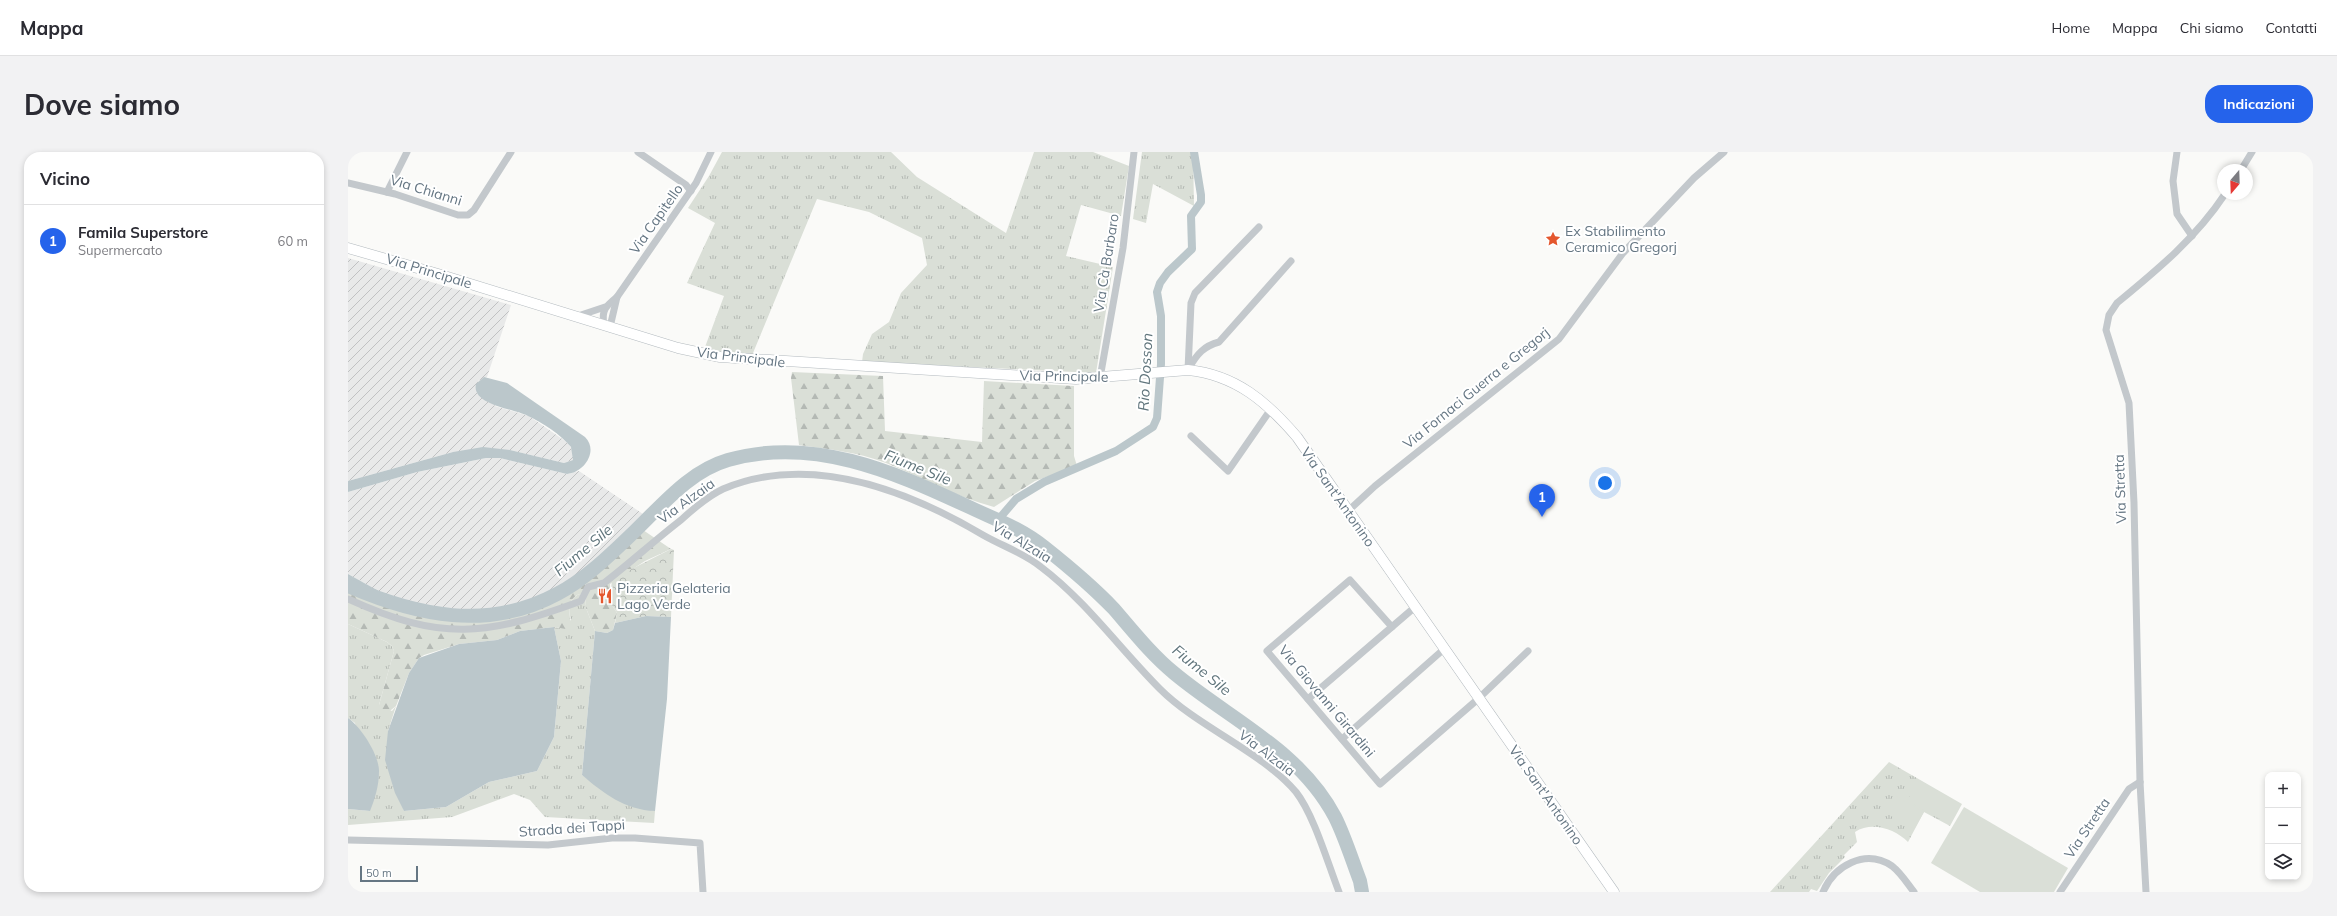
<!DOCTYPE html>
<html lang="it">
<head>
<meta charset="utf-8">
<style>
  :root { --surface:#fff; --page:#f2f2f3; --text:#2b2b33; --muted:#7c7c81; --line:#e1e1e2; --accent:#2563eb }
  body { margin:0; font-family:Mulish,sans-serif; background:var(--page); color:var(--text) }
  .controls { position:absolute; right:12px; bottom:12px; display:grid; overflow:hidden; border-radius:8px; box-shadow:0 2px 6px #0003 }
  .controls button { width:36px; height:36px; display:grid; place-items:center; padding:0; border:0; border-bottom:1px solid var(--line); background:var(--surface); color:var(--text); font:20px sans-serif }
  .compass { position:absolute; left:1869px; top:12px; width:36px; height:36px; border-radius:50%; background:var(--surface); box-shadow:0 2px 6px #0003; rotate:199deg }
  .scale { position:absolute; left:12px; bottom:10px; width:58px; box-sizing:border-box; padding-left:4px; border:2px solid #657683; border-top:0; font-size:11px; line-height:14px; white-space:nowrap; color:#657683; -webkit-text-stroke:3px #fff; paint-order:stroke }
  .you { position:absolute; left:1257px; top:331px; width:14px; height:14px; margin:-10px; border:3px solid #fff; border-radius:50%; background:#1a73e8; box-shadow:0 0 0 6px #1a73e833 }
  .badge { display:grid; place-items:center; width:26px; height:26px; border-radius:50%; background:var(--accent); color:#fff; font-size:13px; font-weight:700 }
  .pin { position:absolute; translate:-50% -33px; filter:drop-shadow(0 1px 2px #0008) }
  .pin::after { content:''; position:absolute; top:21px; width:14px; height:12px; background:inherit; clip-path:polygon(0 0,100% 0,50% 100%) }
  .list { margin:0; padding:0; list-style:none }
  h2 { display:flex; justify-content:space-between; align-items:center; height:52px; margin:0; padding:0 16px; font-size:17px }
  h2 small { font-size:13px; font-weight:400; color:var(--muted) }
  .list li { display:grid; grid-template-columns:26px 1fr auto; gap:12px; align-items:center; box-sizing:border-box; height:72px; padding:0 16px; border-top:1px solid var(--line) }
  .list b { display:block; font-size:15px; white-space:nowrap }
  .list p { margin:0; font-size:13px; white-space:nowrap; color:var(--muted) }
  .list em { font-size:13px; font-style:normal; color:var(--muted) }
  .icon { flex:none; width:22px; height:22px; fill:none; stroke:currentColor; stroke-width:2; stroke-linecap:round; stroke-linejoin:round }
  .map { position:relative; flex:none; width:1965px; height:740px; overflow:hidden; border-radius:16px }
  header { display:flex; align-items:center; gap:24px; box-sizing:border-box; height:56px; padding:0 20px; background:var(--surface); border-bottom:1px solid var(--line) }
  header strong { font-size:19px }
  nav { display:flex; gap:22px; margin-inline-start:auto; font-size:14px }
  .intro { display:flex; align-items:center; justify-content:space-between; box-sizing:border-box; height:96px; padding:0 24px }
  h1 { margin:0; font-size:28px }
  .button { padding:10px 18px; border-radius:16px; background:var(--accent); color:#fff; font-size:14px; font-weight:700 }
  main { display:flex; gap:24px; padding:0 24px }
  aside { flex:1; background:var(--surface); border-radius:16px; box-shadow:0 2px 6px #0003 }
  .map>svg:first-child { display:block }
  .industrial { fill:url(#industrial-furrows) }
  .grass { fill:url(#grass-tufts) }
  .forest { fill:url(#forest-firs) }
  .park { fill:url(#park-crowns) }
  .garden { fill:#dadfd7 }
  .water { fill:#bbc7cb }
  .lines { fill:none; stroke-linecap:round; stroke-linejoin:round }
  .canal { stroke:#bbc7cb; stroke-width:8 }
  .river { stroke:#bbc7cb; stroke-width:14 }
  .secondary-casing { stroke:#b3babf; stroke-width:11 }
  .street { stroke:#c3c8cc; stroke-width:7 }
  .secondary { stroke:#fff; stroke-width:10 }
  .labels { text-anchor:middle; dominant-baseline:central; stroke-width:4; stroke-linejoin:round; paint-order:stroke }
  .street-label { font-size:14px; fill:#657683; stroke:#fff }
  .poi-label { font-size:14px; fill:#657683; stroke:#fff; text-anchor:start }
  .water-label { font-size:15px; font-style:italic; fill:#60757c; stroke:#fff }
</style>
</head>
<body>
<header>
<strong>Mappa</strong>
<nav><a>Home</a><a>Mappa</a><a>Chi siamo</a><a>Contatti</a></nav>
</header>
<div class="intro"><h1>Dove siamo</h1><a class="button">Indicazioni</a></div>
<main>
<aside>
<h2>Vicino<small></small></h2>
<ul class="list">
<li><span class="badge">1</span><div><b>Famila Superstore</b><p>Supermercato</p></div><em>60 m</em></li>
</ul>
</aside>
<div class="map">
<svg width="1965" height="740" viewBox="0 0 1965 740">
  <defs>
    <pattern id="industrial-furrows" width="10" height="10" patternUnits="userSpaceOnUse"><rect width="10" height="10" fill="#e8e9e9"/><path d="M-1 1l2-2M0 10L10 0M9 11l2-2" fill="none" stroke="#c0c1c2"/></pattern>
    <pattern id="grass-tufts" width="24" height="20" patternUnits="userSpaceOnUse"><rect width="24" height="20" fill="#dadfd7"/><path d="M3 7l-1-3M5 7V3M7 7l1-3M15 17l-1-3M17 17v-4M19 17l1-3" fill="none" stroke="#b4b9b4"/></pattern>
    <pattern id="forest-firs" width="22" height="20" patternUnits="userSpaceOnUse"><rect width="22" height="20" fill="#dadfd7"/><path d="M5 1l3.5 6h-7zM16 11l3.5 6h-7z" fill="#b4b9b4"/></pattern>
    <pattern id="park-crowns" width="20" height="18" patternUnits="userSpaceOnUse"><rect width="20" height="18" fill="#dadfd7"/><path d="M2 6a3 3 0 1 1 6 0M12 15a3 3 0 1 1 6 0" fill="none" stroke="#b4b9b4"/></pattern>
  </defs>
  <rect width="100%" height="100%" fill="#fafaf8"/>
  <g class="industrial">
    <polygon points="0,106 163,153 139,225 130,229 147,254 181,264 220,291 225,299 225,308 216,311 162,298 105,300 0,329"/>
    <polygon points="138,306 152,306 219,322 231,319 295,362 261,399 221,431 176,456 162,461 127,467 103,467 65,461 33,449 18,432 0,422 0,340 69,320"/>
  </g>
  <g class="grass">
    <polygon points="374,0 543,0 569,25 658,81 686,0 745,0 781,14 773,64 733,53 718,104 765,115 748,221 514,210 515,202 524,182 541,170 553,141 579,113 574,86 521,60 469,47 405,201 406,204 376,201 357,195 376,144 339,131 367,71 340,56 361,24"/>
    <polygon points="794,0 845,0 846,54 805,32 798,71 785,67"/>
    <path d="M231,442L237,444L238,456L247,479L234,623L283,654L307,659L306,671L197,665L182,648L166,642L104,665L0,673V657L22,659L7,571L0,566V472L39,490L44,494L46,499L31,553L44,559L48,554L40,579L56,659L98,655L141,630L189,619L206,585L213,509L206,475L212,476L223,468C220,457 220,448 231,442Z"/>
    <path d="M1541,610L1614,652L1602,674L1576,660L1560,690C1547,677 1524,669 1507,680L1509,690L1496,703L1497,705L1481,721L1469,739L1463,737L1461,740H1422Z"/>
  </g>
  <g class="forest">
    <path d="M444,220L535,224L537,279L634,290L636,229L726,234V304L729,314L687,329L646,355C608,345 574,325 538,311C509,300 480,297 451,293L443,226Z"/>
    <path d="M295,378L323,397L297,409L262,432V450L269,461L265,478L259,481L247,479L238,456L237,444L231,442C217,449 222,461 223,474L218,477L206,475L172,479L149,488L111,492L76,503L71,506L61,521L48,554L38,562L31,560V553L46,499L44,494L39,490L0,472V439C60,464 120,478 183,455C191,452 201,450 209,445C238,429 269,399 295,378Z"/>
  </g>
  <polygon class="park" points="323,397 326,398 323,465 298,464 267,471 269,461 262,450 264,427"/>
  <g class="garden">
    <polygon points="1571,628 1612,652 1601,672 1559,649"/>
    <polygon points="1546,643 1576,660 1566,677 1536,660"/>
    <polygon points="1616,655 1720,716 1706,740 1632,740 1583,711"/>
  </g>
  <g class="water">
    <path d="M136,225L159,231L237,285C251,299 236,321 219,322L152,306H138L69,320L0,340V329L105,300L135,295L162,298L216,311L225,308L223,295C212,282 195,271 180,264C167,257 123,253 128,232Z"/>
    <polygon points="0,422 36,442 32,452 0,439"/>
    <path d="M298,464L323,465L319,547L307,659C277,658 255,641 234,623L247,479L259,481L265,478L267,471Z"/>
    <polygon points="206,475 213,509 206,585 189,619 141,630 98,655 56,659 47,641 37,608 40,579 61,521 71,506 111,492 149,488 172,479"/>
    <path d="M0,566C13,575 31,603 31,619C31,634 27,646 22,659L0,657Z"/>
  </g>
  <g class="lines">
    <polyline class="canal" points="650,368 668,347 696,330 768,299 805,275 809,266 813,212 813,164 809,140 812,131 820,120 844,97 843,64 853,50 853,43 846,0"/>
    <path class="river" d="M0,434C69,464 140,479 209,442C238,427 264,401 287,379C315,352 342,319 380,308C464,284 544,319 619,354C646,367 673,376 696,395C720,414 745,435 766,457C785,479 803,502 826,521C881,567 952,598 987,665C997,685 1004,708 1012,729L1014,740"/>
    <g class="secondary-casing">
      <path id="secondary" d="M0,96L90,122L330,196L372,205L728,227L840,218C888,223 919,250 949,285L1266,740"/>
    </g>
    <g class="street">
      <polyline points="290,0 338,33 343,39"/>
      <polyline points="1829,0 1825,29 1829,62 1844,84"/>
      <polyline points="1893,18 1904,0"/>
      <polyline points="0,31 47,42 110,63 120,63 126,58 163,0"/>
      <polyline points="39,40 59,0"/>
      <polyline points="230,164 257,155"/>
      <path d="M256,173C253,158 258,154 269,145"/>
      <polyline points="262,175 269,145 348,31 363,0"/>
      <path d="M841,216C849,202 856,194 871,190L943,109"/>
      <polyline points="840,218 843,151 847,141 911,75"/>
      <polyline points="752,226 775,96 786,0"/>
      <polyline points="843,284 880,319 923,257"/>
      <polyline points="1000,359 1027,334 1211,187 1275,101 1346,26 1376,0"/>
      <path d="M0,447C94,490 138,484 233,449L240,435L256,431C282,411 307,388 333,368C345,357 360,344 375,337C463,300 559,338 635,383C654,394 676,401 693,415C738,449 772,497 812,537C850,575 914,600 948,640C966,663 980,712 991,740"/>
      <polyline points="1044,475 1002,428 919,499 1032,632 1130,547 1180,499"/>
      <polyline points="960,547 1067,455"/>
      <polyline points="994,587 1096,497"/>
      <polyline points="0,688 200,693 264,686 287,686 352,691 355,740"/>
      <path d="M1475,740C1486,714 1517,696 1544,714C1553,721 1559,731 1566,740"/>
      <polyline points="1712,740 1781,637 1792,630"/>
      <path d="M1798,740L1792,630L1786,351L1781,251L1758,178L1761,163L1769,151C1809,118 1848,86 1877,42"/>
    </g>
    <use href="#secondary" class="secondary"/>
  </g>
  <defs>
    <g id="sight-bare" transform="scale(1.2)"><path d="M0-6L1.8-2.2L6-1.7L2.9 1.2L3.7 5.4L0 3.3L-3.7 5.4L-2.9 1.2L-6-1.7L-1.8-2.2Z" fill="#e4572e" stroke="#fff" stroke-width="2.5" paint-order="stroke"/></g>
    <g id="restaurant-bare" transform="scale(1.2)"><path d="M-5-6h1v4h1v-4h1v4h1v-4h1v5L-1.5 .5V6h-2V.5L-5-1ZM5-6V6H3V1.5H1.5Q1.5-4 5-6Z" fill="#e4572e" stroke="#fff" stroke-width="2.5" paint-order="stroke"/></g>
  </defs>
  <g fill-rule="evenodd">
    <use href="#sight-bare" x="1205" y="87"/>
    <use href="#restaurant-bare" x="257" y="444"/>
  </g>
  <g class="labels">
    <g class="street-label">
      <text transform="translate(78 38) rotate(17)">Via Chianni</text>
      <text transform="translate(308 67) rotate(-55)">Via Capitello</text>
      <text transform="translate(758 111) rotate(-81)">Via Cà Barbaro</text>
      <text transform="translate(81 119) rotate(17)">Via Principale</text>
      <text transform="translate(393 205) rotate(7)">Via Principale</text>
      <text transform="translate(716 224) rotate(1)">Via Principale</text>
      <text transform="translate(1128 236) rotate(-39)">Via Fornaci Guerra e Gregorj</text>
      <text transform="translate(1772 337) rotate(-92)">Via Stretta</text>
      <text transform="translate(990 345) rotate(55)">Via Sant'Antonino</text>
      <text transform="translate(338 349) rotate(-36)">Via Alzaia</text>
      <text transform="translate(674 390) rotate(31)">Via Alzaia</text>
      <text transform="translate(979 549) rotate(50)">Via Giovanni Girardini</text>
      <text transform="translate(919 601) rotate(37)">Via Alzaia</text>
      <text transform="translate(1198 643) rotate(55)">Via Sant'Antonino</text>
      <text transform="translate(224 676) rotate(-4)">Strada dei Tappi</text>
      <text transform="translate(1739 676) rotate(-56)">Via Stretta</text>
    </g>
    <g class="poi-label">
      <text x="1217" y="79">Ex Stabilimento<tspan x="1217" dy="16">Ceramico Gregorj</tspan></text>
      <text x="269" y="436">Pizzeria Gelateria<tspan x="269" dy="16">Lago Verde</tspan></text>
    </g>
    <g class="water-label">
      <text transform="translate(797 220) rotate(-87)">Rio Dosson</text>
      <text transform="translate(570 315) rotate(22)">Fiume Sile</text>
      <text transform="translate(235 398) rotate(-40)">Fiume Sile</text>
      <text transform="translate(854 518) rotate(39)">Fiume Sile</text>
    </g>
  </g>
</svg>
<div class="controls">
<button>+</button>
<button>−</button>
<button><svg class="icon" aria-label="layers" viewBox="0 0 24 24"><path d="M12 4l9 5-9 5-9-5zM3 14l9 5 9-5"/></svg></button>
</div>
<svg class="compass" viewBox="-18 -18 36 36"><path d="M0-13l5 13h-10z" fill="#e53935"/><path d="M0 13l5-13h-10z" fill="#7c7c81"/></svg>
<div class="scale">50 m</div>
<div class="you"></div>
<div class="pin badge" style="left:1194px;top:365px">1</div>
</div>
</main>
</body>
</html>
